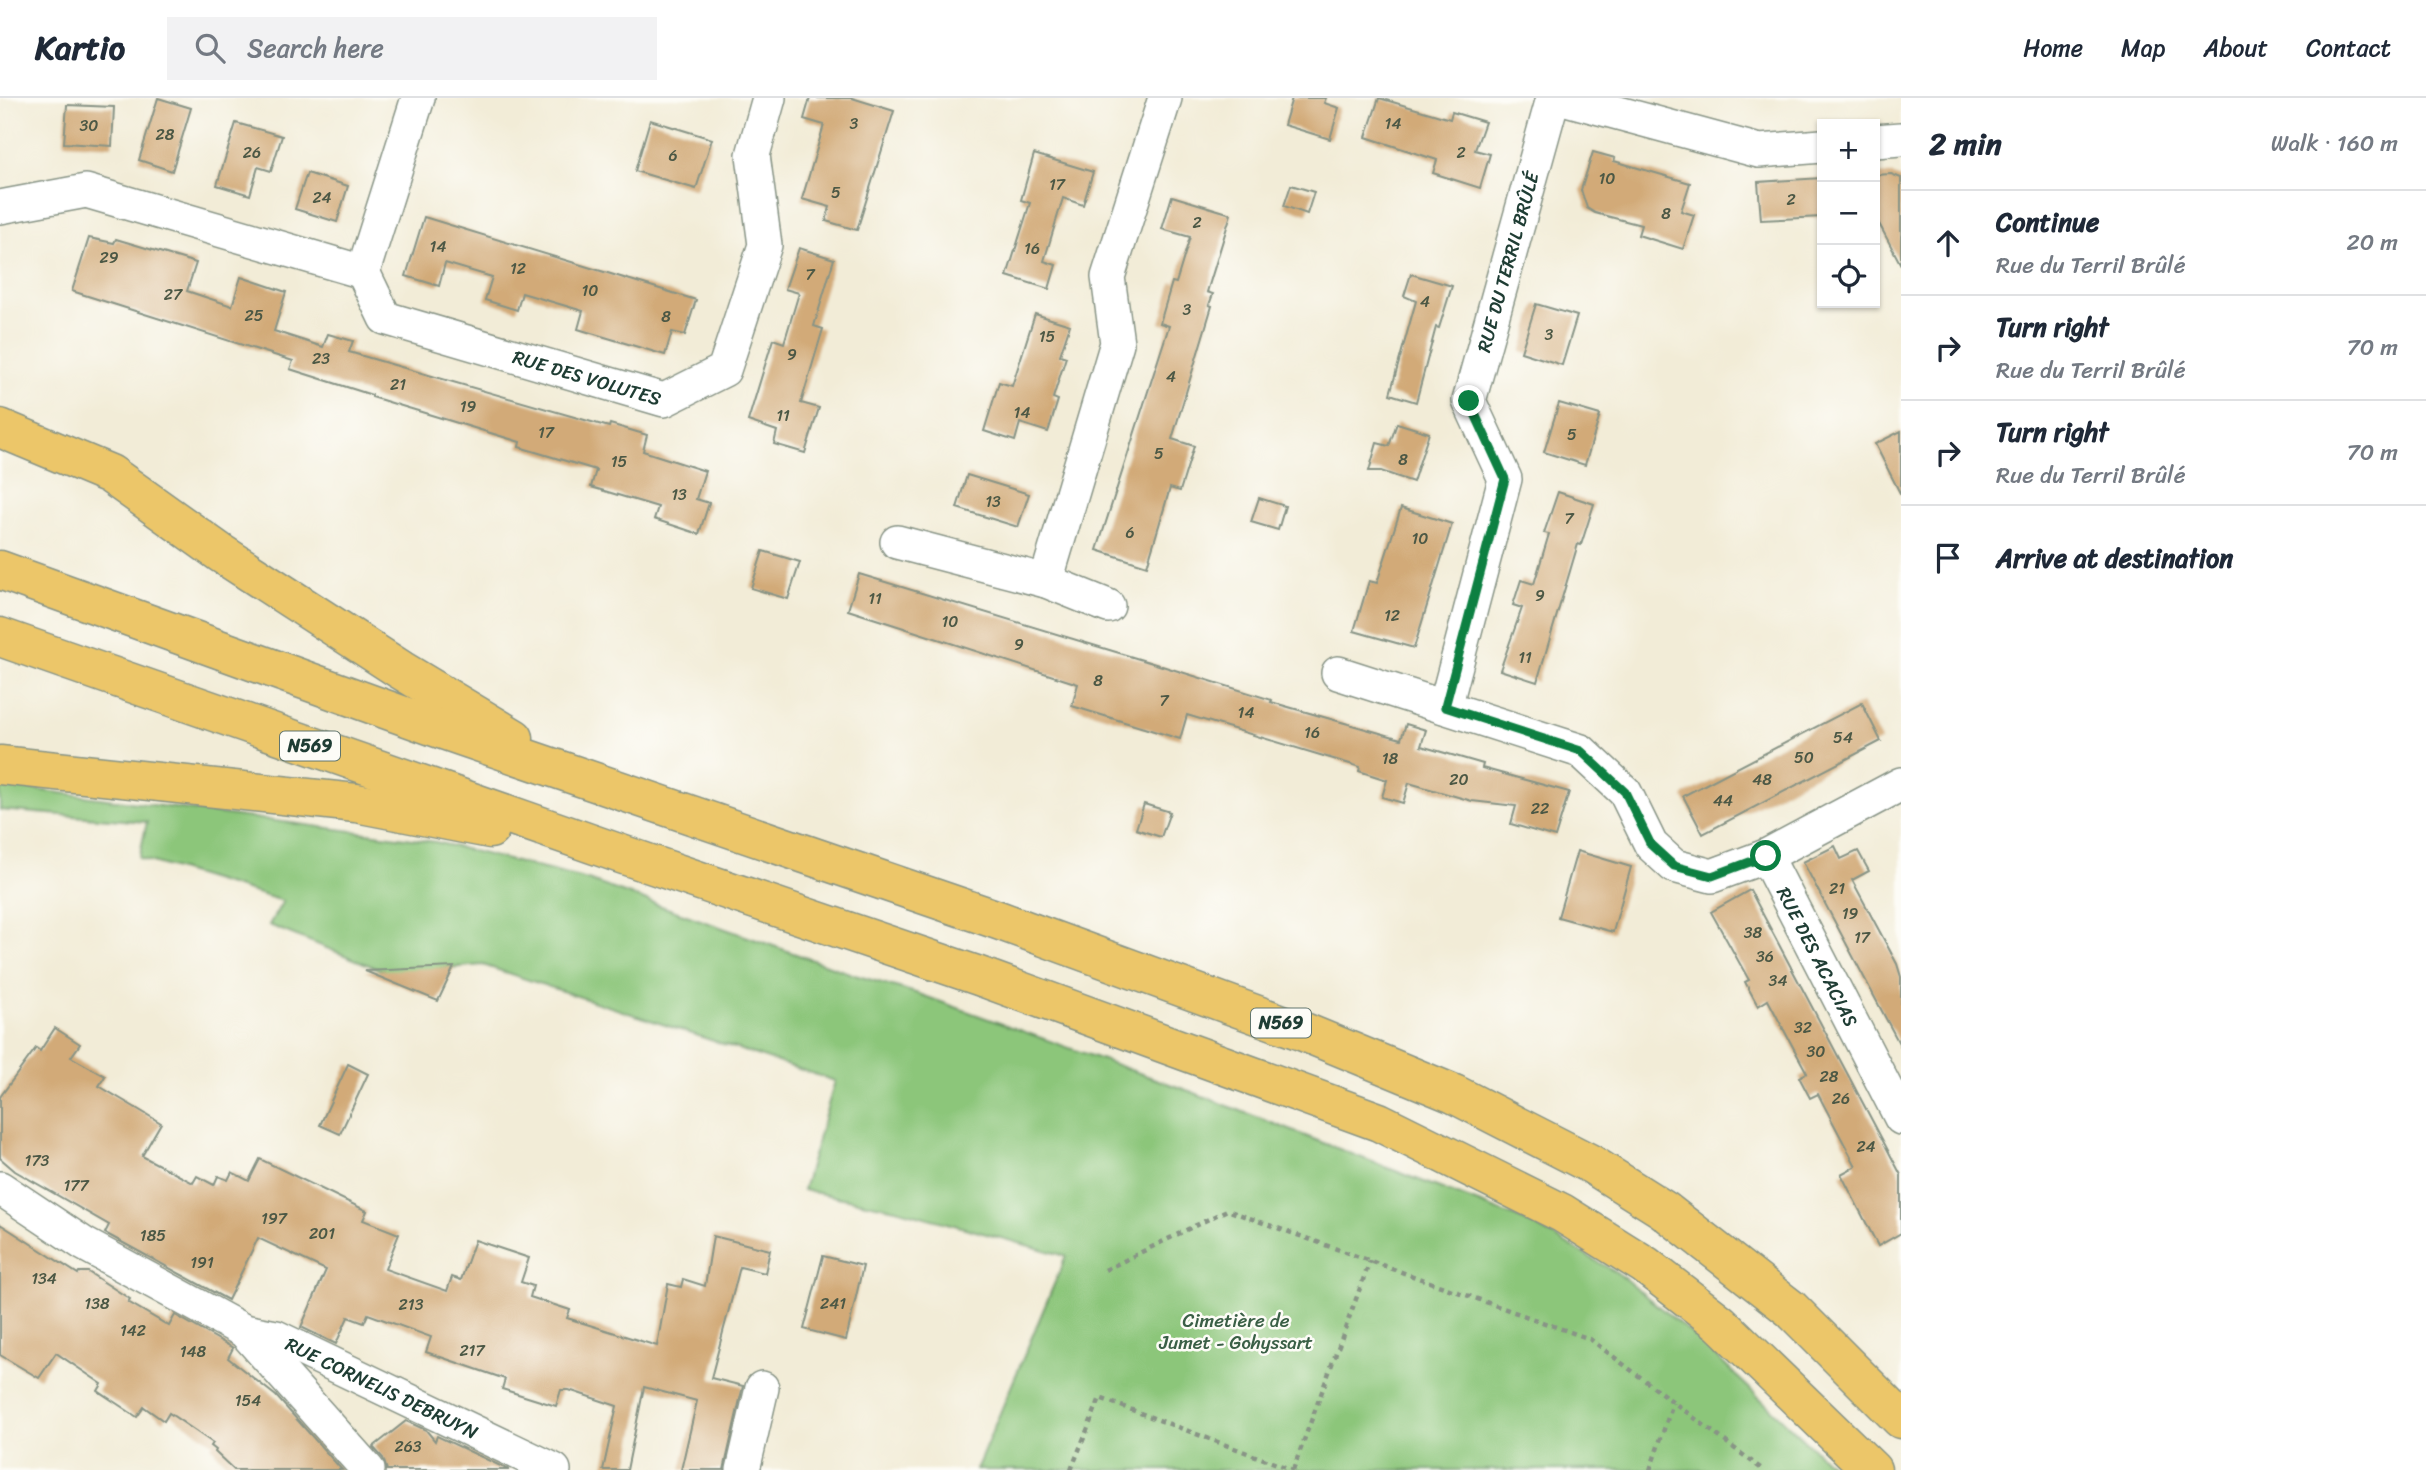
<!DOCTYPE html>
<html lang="en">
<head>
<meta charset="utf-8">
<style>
  :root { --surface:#fff; --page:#f2f2f3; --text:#1f2937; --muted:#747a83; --line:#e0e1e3 }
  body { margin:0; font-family:Sriracha,sans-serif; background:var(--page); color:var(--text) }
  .controls { position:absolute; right:21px; top:21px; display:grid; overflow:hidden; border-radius:0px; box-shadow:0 2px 5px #0004 }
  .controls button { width:63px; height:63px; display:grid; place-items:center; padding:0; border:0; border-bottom:2px solid var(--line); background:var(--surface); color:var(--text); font:35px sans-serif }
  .stop { position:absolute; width:21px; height:21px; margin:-16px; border:5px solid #0b8043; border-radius:50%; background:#fff }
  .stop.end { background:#0b8043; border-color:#fff; box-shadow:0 2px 7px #0008 }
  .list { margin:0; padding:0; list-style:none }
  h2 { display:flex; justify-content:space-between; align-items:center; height:91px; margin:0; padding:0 28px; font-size:30px }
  h2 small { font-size:23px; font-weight:400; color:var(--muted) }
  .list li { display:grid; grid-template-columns:46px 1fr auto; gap:21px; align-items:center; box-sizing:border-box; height:105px; padding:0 28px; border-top:2px solid var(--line) }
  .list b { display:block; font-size:26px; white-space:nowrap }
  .list p { margin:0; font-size:23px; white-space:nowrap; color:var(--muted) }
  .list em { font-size:23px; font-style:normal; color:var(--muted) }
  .icon { flex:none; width:38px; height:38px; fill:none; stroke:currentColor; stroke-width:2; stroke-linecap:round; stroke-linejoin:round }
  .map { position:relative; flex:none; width:1901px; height:1372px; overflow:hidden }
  header { display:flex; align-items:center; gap:42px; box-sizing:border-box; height:98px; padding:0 35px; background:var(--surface); border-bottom:2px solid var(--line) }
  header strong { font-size:33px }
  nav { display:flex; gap:38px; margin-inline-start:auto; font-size:24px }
  .search { width:490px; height:63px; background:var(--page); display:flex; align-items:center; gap:18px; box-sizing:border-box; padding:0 24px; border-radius:0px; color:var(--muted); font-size:26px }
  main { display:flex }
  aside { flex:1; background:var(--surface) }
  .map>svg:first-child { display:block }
  .green { fill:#8cc67a; stroke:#568257; stroke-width:2 }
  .building { fill:#d2aa78 }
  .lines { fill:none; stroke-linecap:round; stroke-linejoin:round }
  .minor-casing { stroke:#889486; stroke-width:36 }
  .trunk-casing { stroke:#889486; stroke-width:41 }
  .path { stroke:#889486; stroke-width:4.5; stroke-dasharray:5 5; stroke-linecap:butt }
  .minor { stroke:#fff; stroke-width:33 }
  .trunk { stroke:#ecc669; stroke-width:38 }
  .route { stroke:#0b8043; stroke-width:9 }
  .labels { text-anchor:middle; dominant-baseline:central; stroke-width:5; stroke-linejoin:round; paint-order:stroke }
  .number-label { font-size:16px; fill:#4c5845 }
  .shield { fill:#fdfcf7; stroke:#62766e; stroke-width:2 }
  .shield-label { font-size:18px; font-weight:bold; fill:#1f3d34 }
  .street-label { font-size:19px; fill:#1f3d34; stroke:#fdfcf7 }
  .park-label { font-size:19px; fill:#3a5f46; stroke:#fdfcf7 }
</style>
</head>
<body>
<header>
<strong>Kartio</strong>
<div class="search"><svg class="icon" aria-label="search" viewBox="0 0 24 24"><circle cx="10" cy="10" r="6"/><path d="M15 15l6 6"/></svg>Search here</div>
<nav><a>Home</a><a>Map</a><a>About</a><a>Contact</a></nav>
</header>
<main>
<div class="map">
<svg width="1901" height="1372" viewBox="0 0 1901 1372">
  <rect width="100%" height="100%" fill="#fdfcf7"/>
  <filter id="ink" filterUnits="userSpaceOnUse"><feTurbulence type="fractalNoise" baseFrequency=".0143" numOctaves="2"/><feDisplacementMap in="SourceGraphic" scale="14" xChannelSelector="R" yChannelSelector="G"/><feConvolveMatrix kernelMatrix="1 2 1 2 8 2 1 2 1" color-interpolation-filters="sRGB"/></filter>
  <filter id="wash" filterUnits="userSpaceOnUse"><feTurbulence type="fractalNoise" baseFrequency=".00686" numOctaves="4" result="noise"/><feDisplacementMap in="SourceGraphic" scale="28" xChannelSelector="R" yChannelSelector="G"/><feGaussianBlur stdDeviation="1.57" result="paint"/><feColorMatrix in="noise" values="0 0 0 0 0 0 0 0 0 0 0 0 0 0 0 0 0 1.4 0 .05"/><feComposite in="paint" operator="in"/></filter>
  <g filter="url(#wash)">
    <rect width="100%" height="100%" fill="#f2ecd7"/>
    <polygon class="green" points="0,687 436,744 588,782 855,877 919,896 1192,994 1530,1125 1619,1176 1692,1236 1836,1372 976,1372 1066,1158 896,1111 803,1092 835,983 483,867 389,875 269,827 283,803 139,760 147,724 0,712"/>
    <g id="blocks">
      <g class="building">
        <polygon points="158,0 191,10 172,73 139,62"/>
        <polygon points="810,0 852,0 894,13 857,132 826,123 830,109 802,101 824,27 804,21"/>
        <polygon points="1292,0 1326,0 1324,5 1339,10 1330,41 1284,27"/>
        <polygon points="1379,0 1450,21 1452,14 1485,24 1475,52 1490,56 1480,90 1433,75 1437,62 1366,39"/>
        <polygon points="67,7 114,9 112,48 64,45"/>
        <polygon points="650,22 712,41 696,91 635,73"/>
        <polygon points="236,25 282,38 271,73 258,69 250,97 217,87"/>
        <polygon points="1593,54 1615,60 1614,63 1690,85 1681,113 1694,117 1683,151 1638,137 1641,127 1595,115 1587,110 1581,92"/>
        <polygon points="1034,56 1093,74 1083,107 1063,100 1044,163 1056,167 1049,191 1007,178 1030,105 1021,102"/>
        <polygon points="307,75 348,88 337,124 295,111"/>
        <polygon points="1891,76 1901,80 1901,167 1875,118 1875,77"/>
        <polygon points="1822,80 1822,119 1761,122 1758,84"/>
        <polygon points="1291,87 1314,94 1307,116 1284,108"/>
        <polygon points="1172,98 1231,116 1207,194 1213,196 1209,207 1212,208 1172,341 1194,348 1180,393 1170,390 1147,468 1097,452 1169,228 1160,225 1172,184 1176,185 1190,139 1162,131"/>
        <polygon points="424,119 696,202 685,237 672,234 665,257 578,231 583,213 522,195 517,212 485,202 492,179 445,165 439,188 406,178"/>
        <polygon points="89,140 114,145 116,141 196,165 187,193 232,208 241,179 286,194 274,233 323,249 328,236 353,243 349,254 609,329 610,326 647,337 643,353 705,373 696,401 709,405 699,436 654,421 658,409 591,389 596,372 519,349 520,344 372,299 372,297 290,271 293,263 72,193"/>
        <polygon points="799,150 834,161 814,228 823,231 801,305 819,310 805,355 774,346 777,333 748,323 773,241 784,245 799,195 785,191"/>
        <polygon points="1411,176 1452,188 1439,230 1436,229 1416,304 1390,296 1416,203 1404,198"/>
        <polygon points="1536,206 1577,218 1562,267 1521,254"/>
        <polygon points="1035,216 1070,227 1060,257 1066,259 1053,300 1058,302 1048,334 1020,325 1015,343 984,333 999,284 1012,288"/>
        <polygon points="1559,305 1600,317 1585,367 1544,354"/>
        <polygon points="1397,325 1429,335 1413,384 1381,373 1369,373 1377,345 1389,348"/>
        <polygon points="1901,333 1901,397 1875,346"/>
        <polygon points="967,377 1029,396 1018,429 957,410"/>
        <polygon points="1558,394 1594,406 1581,447 1578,446 1537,584 1500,572 1522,510 1513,507 1521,482 1534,486 1549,436 1544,435"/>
        <polygon points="1259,400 1285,408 1278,432 1251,424"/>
        <polygon points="1401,410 1452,426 1414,550 1354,533 1369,483 1377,485"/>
        <polygon points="763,453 800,464 788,501 751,490"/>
        <polygon points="859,476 1149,564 1272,602 1271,604 1401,641 1406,626 1426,632 1421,648 1483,666 1482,670 1569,694 1555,739 1511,726 1516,708 1472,703 1409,685 1403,705 1382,699 1387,682 1359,673 1360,669 1187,617 1180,641 1072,608 1078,586 848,512"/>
        <polygon points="1862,605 1881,643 1703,736 1683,698"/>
        <polygon points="1144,706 1170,714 1161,739 1136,731"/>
        <polygon points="1835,748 1841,761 1858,753 1869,773 1852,782 1897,866 1901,879 1901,949 1803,764"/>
        <polygon points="1577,753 1631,769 1613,834 1558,819"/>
        <polygon points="1750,792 1901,1077 1901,1135 1878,1148 1841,1076 1856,1068 1818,996 1810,1000 1799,979 1807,975 1793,949 1768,902 1758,908 1745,884 1749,882 1711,814"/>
        <polygon points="454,869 438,903 365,873"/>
        <polygon points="55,930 80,946 71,959 105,978 99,988 161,1025 142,1058 193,1085 197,1078 214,1087 218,1078 228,1082 232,1074 249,1083 260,1061 367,1113 363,1122 399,1136 385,1171 447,1193 452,1179 461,1182 475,1142 529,1160 521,1184 533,1188 530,1199 570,1212 567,1220 657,1248 668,1186 681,1189 683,1181 705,1188 713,1138 770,1152 765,1175 740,1169 711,1280 743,1288 724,1372 681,1372 697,1303 644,1289 627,1372 603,1372 617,1308 569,1292 561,1292 556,1308 502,1291 505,1281 426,1254 431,1239 368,1216 364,1225 348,1219 336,1246 301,1229 326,1172 258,1140 228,1202 105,1135 109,1127 15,1073 0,1060 0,999 36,950 40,953"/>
        <polygon points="348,966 368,976 340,1036 320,1027"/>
        <polygon points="0,1126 78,1176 79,1174 88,1174 130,1201 128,1204 169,1228 175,1217 233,1250 228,1260 276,1298 342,1372 234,1372 215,1354 216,1352 211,1348 213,1345 169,1315 164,1323 144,1309 137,1319 98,1293 102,1286 56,1255 39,1280 0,1257"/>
        <polygon points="823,1158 863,1168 846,1242 804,1231"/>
        <polygon points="406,1323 426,1332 435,1343 437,1338 509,1372 387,1372 383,1360 373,1349"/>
      </g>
    </g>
  </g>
  <g filter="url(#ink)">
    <use href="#blocks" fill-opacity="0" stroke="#889486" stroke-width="2"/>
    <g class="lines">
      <g class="minor-casing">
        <g id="minor">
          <path id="s1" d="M418,0L363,174L385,220L664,302L724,272L765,147L753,57L769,0"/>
          <polyline points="1563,0 1759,53 1822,48"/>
          <polyline points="1875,43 1901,41"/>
          <polyline points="0,109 86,93 363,174"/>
          <polyline points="897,444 1046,483 1108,508"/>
          <polyline points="1046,483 1117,245 1108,179 1165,0"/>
          <polyline points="1338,575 1581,653 1625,694 1651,747 1674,768 1712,778 1766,758"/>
          <path id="s2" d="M1445,609L1505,381L1469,303L1553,0"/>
          <path id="s3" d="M1901,686L1766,758L1901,1020"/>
          <polyline points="0,1090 84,1146 244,1233 368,1372"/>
          <path id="s4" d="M244,1233L276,1239L554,1372"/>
          <polyline points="743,1372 762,1290"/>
        </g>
      </g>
      <g class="trunk-casing">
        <g id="trunk">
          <polyline points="0,330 110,376 222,456 401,572 514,640"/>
          <polyline points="0,472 443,632 998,822 1304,934 1454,996 1591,1066 1664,1112 1791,1211 1901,1321"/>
          <polyline points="0,539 621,756 979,878 1379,1024 1562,1115 1645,1167 1720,1225 1872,1372"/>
          <polyline points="0,667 356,705 490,731"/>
        </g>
      </g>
      <g class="path">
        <polyline points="1105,1172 1227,1112 1590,1241 1763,1372"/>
        <polyline points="1071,1372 1100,1300 1293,1372"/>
        <polyline points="1293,1372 1370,1163"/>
        <polyline points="1650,1372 1673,1305"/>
      </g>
      <use href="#minor" class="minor"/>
      <use href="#trunk" class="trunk"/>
    </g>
  </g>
  <g class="lines" filter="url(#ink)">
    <polyline class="route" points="1469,303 1505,381 1445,609 1581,653 1625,694 1651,747 1674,768 1712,778 1766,758"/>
  </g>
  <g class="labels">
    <g class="number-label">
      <text x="854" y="25">3</text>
      <text x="1393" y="25">14</text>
      <text x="89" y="27">30</text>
      <text x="165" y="36">28</text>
      <text x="252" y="54">26</text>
      <text x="1461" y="54">2</text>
      <text x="673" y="57">6</text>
      <text x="1607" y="80">10</text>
      <text x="1057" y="86">17</text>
      <text x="836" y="94">5</text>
      <text x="322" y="99">24</text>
      <text x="1791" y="101">2</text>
      <text x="1666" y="115">8</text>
      <text x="1197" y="124">2</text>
      <text x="438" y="148">14</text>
      <text x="1032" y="150">16</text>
      <text x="109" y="159">29</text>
      <text x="518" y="170">12</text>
      <text x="810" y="176">7</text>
      <text x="590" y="192">10</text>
      <text x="173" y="196">27</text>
      <text x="1425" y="203">4</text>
      <text x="1187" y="211">3</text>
      <text x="254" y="217">25</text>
      <text x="666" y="218">8</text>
      <text x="1549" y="236">3</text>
      <text x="1047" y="238">15</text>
      <text x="792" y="256">9</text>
      <text x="321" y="260">23</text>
      <text x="1171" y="278">4</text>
      <text x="398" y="286">21</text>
      <text x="468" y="308">19</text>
      <text x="1022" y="314">14</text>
      <text x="783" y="317">11</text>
      <text x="546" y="334">17</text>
      <text x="1572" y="336">5</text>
      <text x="1159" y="355">5</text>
      <text x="1403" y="361">8</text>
      <text x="619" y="363">15</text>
      <text x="679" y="396">13</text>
      <text x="993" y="403">13</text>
      <text x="1569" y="420">7</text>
      <text x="1130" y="434">6</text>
      <text x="1420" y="440">10</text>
      <text x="1540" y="497">9</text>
      <text x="875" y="500">11</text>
      <text x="1392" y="517">12</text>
      <text x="950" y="523">10</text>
      <text x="1019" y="546">9</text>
      <text x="1525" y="559">11</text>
      <text x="1098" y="582">8</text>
      <text x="1164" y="602">7</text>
      <text x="1246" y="614">14</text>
      <text x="1312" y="634">16</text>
      <text x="1843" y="639">54</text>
      <text x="1804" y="659">50</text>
      <text x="1390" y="660">18</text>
      <text x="1459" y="681">20</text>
      <text x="1762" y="681">48</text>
      <text x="1723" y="702">44</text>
      <text x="1540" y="710">22</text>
      <text x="1837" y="790">21</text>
      <text x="1850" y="815">19</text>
      <text x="1753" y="834">38</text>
      <text x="1862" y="839">17</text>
      <text x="1765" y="858">36</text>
      <text x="1778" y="882">34</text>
      <text x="1803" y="929">32</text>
      <text x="1816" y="953">30</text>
      <text x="1829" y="978">28</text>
      <text x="1841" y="1000">26</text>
      <text x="1866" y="1048">24</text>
      <text x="37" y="1062">173</text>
      <text x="76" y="1087">177</text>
      <text x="274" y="1120">197</text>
      <text x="322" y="1135">201</text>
      <text x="153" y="1137">185</text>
      <text x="202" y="1164">191</text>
      <text x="44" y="1180">134</text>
      <text x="97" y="1205">138</text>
      <text x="833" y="1205">241</text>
      <text x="411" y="1206">213</text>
      <text x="133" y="1232">142</text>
      <text x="472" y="1252">217</text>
      <text x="193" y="1253">148</text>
      <text x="248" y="1302">154</text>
      <text x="408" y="1348">263</text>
    </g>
    <g class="shield">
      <rect x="280" y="633.5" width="60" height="29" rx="5"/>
      <rect x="1251" y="910.5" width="60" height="29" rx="5"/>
    </g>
    <g class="shield-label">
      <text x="310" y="648">N569</text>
      <text x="1281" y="925">N569</text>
    </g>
    <g class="street-label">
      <text stroke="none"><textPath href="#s2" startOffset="466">RUE DU TERRIL BRÛLÉ</textPath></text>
      <text stroke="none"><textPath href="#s1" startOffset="444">RUE DES VOLUTES</textPath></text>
      <text stroke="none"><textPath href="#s3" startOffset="266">RUE DES ACACIAS</textPath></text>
      <text stroke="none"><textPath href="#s4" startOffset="150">RUE CORNELIS DEBRUYN</textPath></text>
    </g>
    <g class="park-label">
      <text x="1236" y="1222">Cimetière de<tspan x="1236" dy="22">Jumet - Gohyssart</tspan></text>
    </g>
  </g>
</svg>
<div class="controls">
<button>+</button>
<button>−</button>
<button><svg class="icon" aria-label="locate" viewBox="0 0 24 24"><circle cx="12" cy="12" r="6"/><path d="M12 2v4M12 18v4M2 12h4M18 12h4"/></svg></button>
</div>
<div class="stop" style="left:1766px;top:758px"></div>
<div class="stop end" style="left:1469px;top:303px"></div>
</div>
<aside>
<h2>2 min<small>Walk · 160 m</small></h2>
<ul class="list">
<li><svg class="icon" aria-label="ahead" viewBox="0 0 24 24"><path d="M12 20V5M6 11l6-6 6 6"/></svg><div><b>Continue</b><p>Rue du Terril Brûlé</p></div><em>20 m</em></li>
<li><svg class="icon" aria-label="right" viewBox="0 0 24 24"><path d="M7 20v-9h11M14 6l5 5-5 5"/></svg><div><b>Turn right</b><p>Rue du Terril Brûlé</p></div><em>70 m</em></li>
<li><svg class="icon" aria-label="right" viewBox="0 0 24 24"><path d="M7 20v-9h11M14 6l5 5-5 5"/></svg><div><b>Turn right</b><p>Rue du Terril Brûlé</p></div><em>70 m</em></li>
<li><svg class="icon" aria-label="arrive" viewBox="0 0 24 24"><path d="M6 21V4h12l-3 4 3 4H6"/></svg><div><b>Arrive at destination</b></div></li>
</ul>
</aside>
</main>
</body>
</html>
